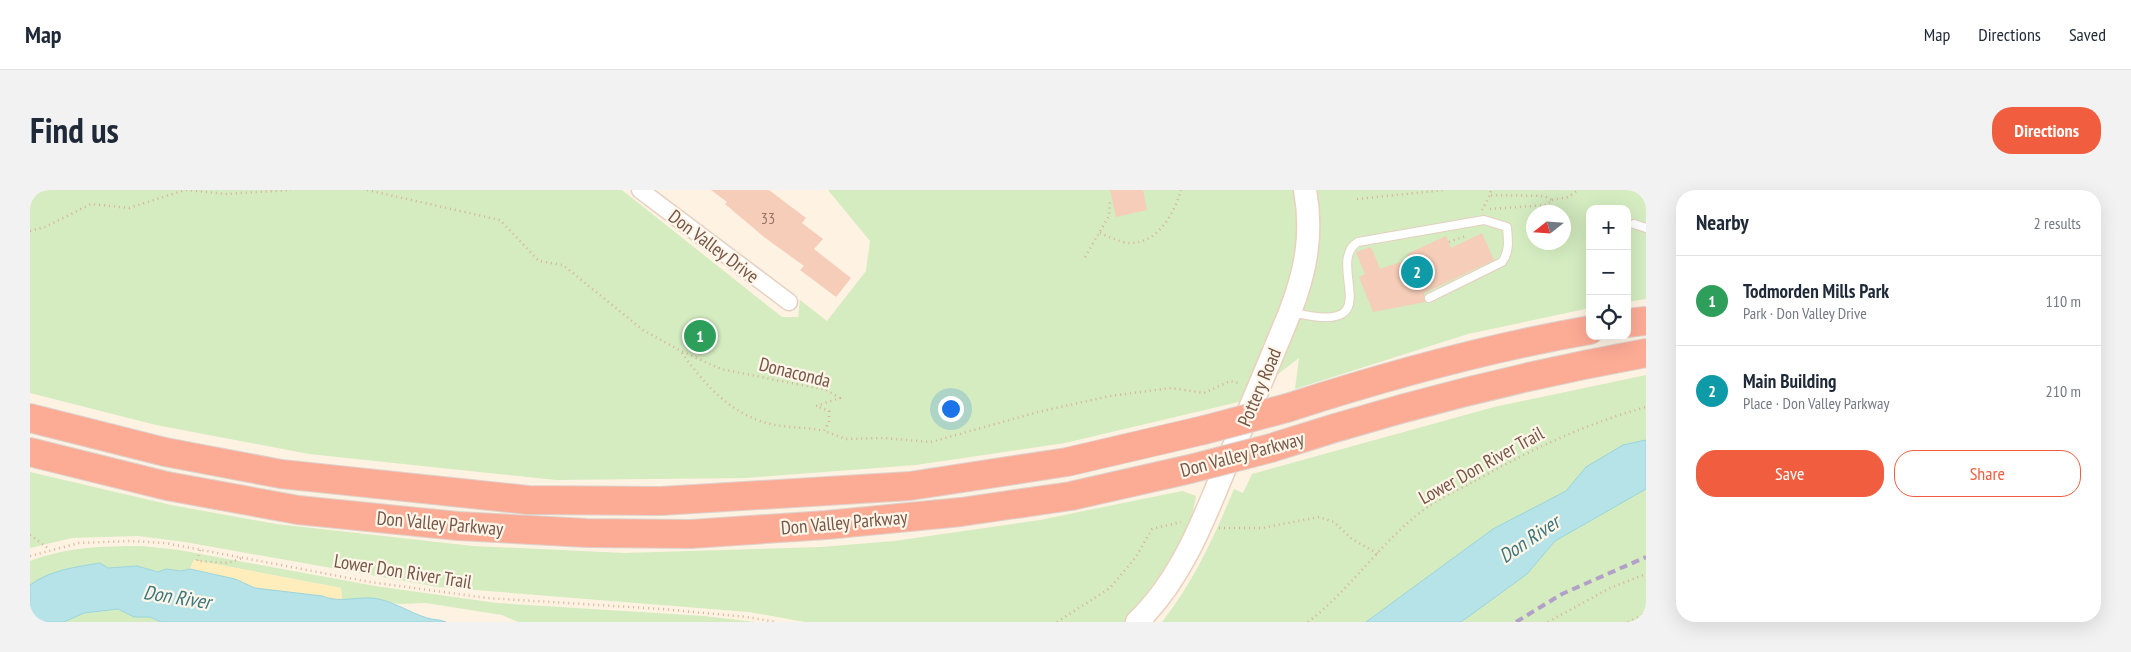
<!DOCTYPE html>
<html lang="en">
<head>
<meta charset="utf-8">
<style>
  :root { --surface:#fff; --page:#f2f2f3; --text:#1f2937; --muted:#747a83; --line:#e0e1e3; --accent:#f05e3f }
  body { margin:0; font-family:"PT Sans Narrow",sans-serif; background:var(--page); color:var(--text) }
  .controls { position:absolute; right:15px; top:15px; display:grid; overflow:hidden; border-radius:10px; box-shadow:0 5px 20px #0002 }
  .controls button { width:45px; height:45px; display:grid; place-items:center; padding:0; border:0; border-bottom:1px solid var(--line); background:var(--surface); color:var(--text); font:25px sans-serif }
  .compass { position:absolute; left:1496px; top:15px; width:45px; height:45px; border-radius:50%; background:var(--surface); box-shadow:0 5px 20px #0002; rotate:253deg }
  .you { position:absolute; left:920px; top:218px; width:18px; height:18px; margin:-12px; border:4px solid #fff; border-radius:50%; background:#1a73e8; box-shadow:0 0 0 8px #1a73e833 }
  .badge { display:grid; place-items:center; width:32px; height:32px; border-radius:50%; background:var(--accent); color:#fff; font-size:16px; font-weight:700 }
  .pin { position:absolute; translate:-50% -50%; border:2px solid #fff; box-shadow:0 1px 5px #0006 }
  .list { margin:0; padding:0; list-style:none }
  h2 { display:flex; justify-content:space-between; align-items:center; height:65px; margin:0; padding:0 20px; font-size:21px }
  h2 small { font-size:16px; font-weight:400; color:var(--muted) }
  .list li { display:grid; grid-template-columns:32px 1fr auto; gap:15px; align-items:center; box-sizing:border-box; height:90px; padding:0 20px; border-top:1px solid var(--line) }
  .list b { display:block; font-size:19px; white-space:nowrap }
  .list p { margin:0; font-size:16px; white-space:nowrap; color:var(--muted) }
  .list em { font-size:16px; font-style:normal; color:var(--muted) }
  .actions { display:flex; gap:10px; padding:15px 20px }
  .actions a { flex:1; padding:11px 0; border:1px solid var(--accent); border-radius:20px; text-align:center; font-size:18px; color:var(--accent) }
  .actions .main { background:var(--accent); color:#fff }
  .icon { flex:none; width:28px; height:28px; fill:none; stroke:currentColor; stroke-width:2; stroke-linecap:round; stroke-linejoin:round }
  .map { position:relative; flex:none; width:1616px; height:432px; overflow:hidden; border-radius:20px }
  header { display:flex; align-items:center; gap:30px; box-sizing:border-box; height:70px; padding:0 25px; background:var(--surface); border-bottom:1px solid var(--line) }
  header strong { font-size:24px }
  nav { display:flex; gap:28px; margin-inline-start:auto; font-size:18px }
  .intro { display:flex; align-items:center; justify-content:space-between; box-sizing:border-box; height:120px; padding:0 30px }
  h1 { margin:0; font-size:35px }
  .button { padding:12px 22px; border-radius:20px; background:var(--accent); color:#fff; font-size:18px; font-weight:700 }
  main { display:flex; gap:30px; padding:0 30px }
  aside { flex:1; background:var(--surface); border-radius:20px; box-shadow:0 5px 20px #0002 }
  .map>svg:first-child { display:block }
  .green { fill:#d4ecc0; fill-rule:evenodd }
  .sand { fill:#ffedbb }
  .water { fill:#b5e3e8; stroke:#9bd4db }
  .building { fill:#f5cdb8 }
  .lines { fill:none; stroke-linecap:round; stroke-linejoin:round }
  .lane-casing { stroke:#e5cfc0; stroke-width:10 }
  .street-casing { stroke:#e5cfc0; stroke-width:19 }
  .secondary-casing { stroke:#ead0bd; stroke-width:25 }
  .highway-casing { stroke:#dcd3cf; stroke-width:30 }
  .path { stroke:#dab09b; stroke-width:2.5; stroke-dasharray:1 4; stroke-linecap:butt }
  .lane { stroke:#fff; stroke-width:8 }
  .street { stroke:#fff; stroke-width:16 }
  .secondary { stroke:#fff; stroke-width:22 }
  .highway { stroke:#fcab95; stroke-width:28 }
  .rail { stroke:#b3a0c8; stroke-width:4; stroke-dasharray:8 5; stroke-linecap:butt }
  .highway-bridge-casing { stroke:#dcd3cf; stroke-width:30; stroke-linecap:butt }
  .highway-bridge { stroke:#fcab95; stroke-width:28 }
  .labels { text-anchor:middle; dominant-baseline:central; stroke-width:4.5; stroke-linejoin:round; paint-order:stroke }
  .number-label { font-size:16px; fill:#967463 }
  .street-label { font-size:19px; fill:#775647; stroke:#fff6ea }
  .water-label { font-size:20px; font-style:italic; fill:#3a767e; stroke:#fff6ea }
</style>
</head>
<body>
<header>
<strong>Map</strong>
<nav><a>Map</a><a>Directions</a><a>Saved</a></nav>
</header>
<div class="intro"><h1>Find us</h1><a class="button">Directions</a></div>
<main>
<div class="map">
<svg width="1616" height="432" viewBox="0 0 1616 432">
  <rect width="100%" height="100%" fill="#fef2e2"/>
  <g class="green">
    <path d="M0,0H592L752,127H768L770,110L797,131L836,81L840,51L798,0H1616V109L1597,112V19H1560V118L1438,144L1265,199L1269,168L1213,211L1035,253L886,275L716,288L526,290L279,264L126,235L0,203ZM1504,22H1534V52H1504Z"/>
    <path d="M1616,185V432H1132C1164,391 1184,347 1204,299L1213,303L1222,284L1464,217Z"/>
    <path d="M0,282L141,315L246,334L443,356L594,363L791,357L864,351L1010,330L1152,301L1166,306C1159,356 1124,393 1095,432H775L719,422L408,397L155,352L108,346L42,348L0,358Z"/>
    <path d="M112,356L149,360L345,396L467,413L674,426L725,432H488L472,425L396,413L369,414L341,408L312,410L311,398L164,370L160,379L151,381L136,379L129,382L107,376L77,378L70,373C46,377 20,380 0,395V371C37,357 73,356 112,356Z"/>
    <polygon points="88,419 104,427 120,427 131,432 34,432 54,423"/>
  </g>
  <polygon class="sand" points="164,370 311,398 312,410 225,398 205,389 160,379"/>
  <g class="water">
    <polygon points="1616,250 1616,299 1525,351 1497,384 1431,432 1336,432 1463,339 1536,301 1556,277 1593,255"/>
    <path d="M70,373L78,378L107,376L128,382L136,379L151,381L160,379L205,389L225,398L292,406C309,413 325,407 342,408C362,410 378,422 397,428C403,430 409,429 416,432H131L120,427H104L88,419L54,423L34,432H0V395C20,380 46,377 70,373Z"/>
  </g>
  <g class="building">
    <polygon points="681,0 739,0 776,28 772,33 793,49 784,59 821,88 806,107 770,80 774,76 734,47 695,14 697,12"/>
    <polygon points="1080,0 1113,0 1117,20 1086,27"/>
    <polygon points="1452,43 1464,70 1394,103 1395,112 1343,122 1329,87 1335,84 1326,62 1341,57 1350,79 1379,69 1377,64 1416,46 1421,58"/>
  </g>
  <g class="lines">
    <g class="lane-casing">
      <g id="lane">
        <polyline points="1604,34 1616,38"/>
        <path d="M1262,122C1363,148 1293,73 1328,52L1454,30L1477,37C1478,50 1480,61 1472,72L1399,108"/>
      </g>
    </g>
    <g class="street-casing">
      <polyline id="street" points="610,0 759,112"/>
    </g>
    <g class="secondary-casing">
      <path id="secondary" d="M1107,432C1154,387 1177,321 1201,263C1221,216 1241,169 1260,122C1276,81 1283,43 1275,0"/>
    </g>
    <g class="highway-casing">
      <g id="highway">
        <polyline points="1597,133 1616,131"/>
        <path d="M1257,218C1356,186 1457,158 1560,140"/>
        <polyline points="0,228 135,262 251,284 498,310 631,311 880,296 1037,272 1174,240"/>
        <path d="M1241,258C1364,218 1489,186 1616,163"/>
        <polyline points="0,262 137,296 268,320 428,336 557,343 661,344 796,335 931,322 1041,306 1160,279"/>
      </g>
    </g>
    <g class="path">
      <polyline points="156,0 196,4 261,0"/>
      <polyline points="337,0 470,30 509,71 533,75 613,140 651,161 691,179 796,200 810,208 786,216 799,221 799,232 794,241 816,249 854,248 901,252 1008,222 1080,206 1141,198 1174,203 1200,191 1209,193"/>
      <polyline points="1327,9 1415,0"/>
      <polyline points="1522,10 1538,7 1548,0"/>
      <polyline points="1460,19 1517,15 1522,10 1514,6 1460,5 1461,0"/>
      <polyline points="1452,20 1460,5"/>
      <polyline points="0,41 15,37 61,14 99,18 155,0"/>
      <path d="M1070,43C1078,46 1091,53 1100,53C1129,53 1144,23 1151,0"/>
      <polyline points="1419,52 1436,46"/>
      <polyline points="1055,67 1079,26 1080,9"/>
      <path d="M652,163C675,195 703,227 745,235C761,238 778,237 794,241"/>
      <polyline points="1189,338 1232,338 1289,327 1304,332 1322,349 1348,364"/>
      <polyline points="0,345 19,359"/>
      <polyline points="170,360 167,371 198,373 212,368"/>
      <polyline points="0,366 49,353 99,351 135,353 340,392 457,408 632,419 717,427 746,432"/>
      <polyline points="1027,432 1080,398 1106,367 1122,339 1151,332"/>
      <path d="M1278,432C1320,400 1350,353 1392,321C1408,309 1428,300 1445,291C1500,260 1555,234 1616,217"/>
      <polyline points="1518,432 1580,398 1616,384"/>
      <polyline points="1598,432 1616,423"/>
    </g>
    <use href="#lane" class="lane"/>
    <use href="#street" class="street"/>
    <use href="#secondary" class="secondary"/>
    <use href="#highway" class="highway"/>
    <polyline class="rail" points="1486,432 1532,404 1616,367"/>
    <g class="highway-bridge-casing">
      <g id="highway-bridge">
        <polyline points="1174,240 1257,218"/>
        <polyline points="1160,279 1241,258"/>
      </g>
    </g>
    <use href="#highway-bridge" class="highway-bridge"/>
  </g>
  <g class="labels">
    <g class="number-label">
      <text x="738" y="28">33</text>
    </g>
    <g class="street-label">
      <text transform="translate(684 56) rotate(37)">Don Valley Drive</text>
      <text transform="translate(765 182) rotate(14)">Donaconda</text>
      <text transform="translate(1229 197) rotate(-67)">Pottery Road</text>
      <text transform="translate(1212 264) rotate(-15)">Don Valley Parkway</text>
      <text transform="translate(1451 275) rotate(-29)">Lower Don River Trail</text>
      <text transform="translate(814 332) rotate(-5)">Don Valley Parkway</text>
      <text transform="translate(410 333) rotate(5)">Don Valley Parkway</text>
      <text transform="translate(373 381) rotate(9)">Lower Don River Trail</text>
    </g>
    <g class="water-label">
      <text transform="translate(1499 349) rotate(-34)">Don River</text>
      <text transform="translate(147 407) rotate(9)">Don River</text>
    </g>
  </g>
</svg>
<div class="controls">
<button>+</button>
<button>−</button>
<button><svg class="icon" aria-label="locate" viewBox="0 0 24 24"><circle cx="12" cy="12" r="6"/><path d="M12 2v4M12 18v4M2 12h4M18 12h4"/></svg></button>
</div>
<svg class="compass" viewBox="-18 -18 36 36"><path d="M0-13l5 13h-10z" fill="#e53935"/><path d="M0 13l5-13h-10z" fill="#747a83"/></svg>
<div class="you"></div>
<div class="pin badge" style="left:670px;top:146px;background:#2e9e5b">1</div>
<div class="pin badge" style="left:1387px;top:82px;background:#0f9aa8">2</div>
</div>
<aside>
<h2>Nearby<small>2 results</small></h2>
<ul class="list">
<li><span class="badge" style="background:#2e9e5b">1</span><div><b>Todmorden Mills Park</b><p>Park · Don Valley Drive</p></div><em>110 m</em></li>
<li><span class="badge" style="background:#0f9aa8">2</span><div><b>Main Building</b><p>Place · Don Valley Parkway</p></div><em>210 m</em></li>
</ul>
<div class="actions"><a class="main">Save</a><a>Share</a></div>
</aside>
</main>
</body>
</html>
